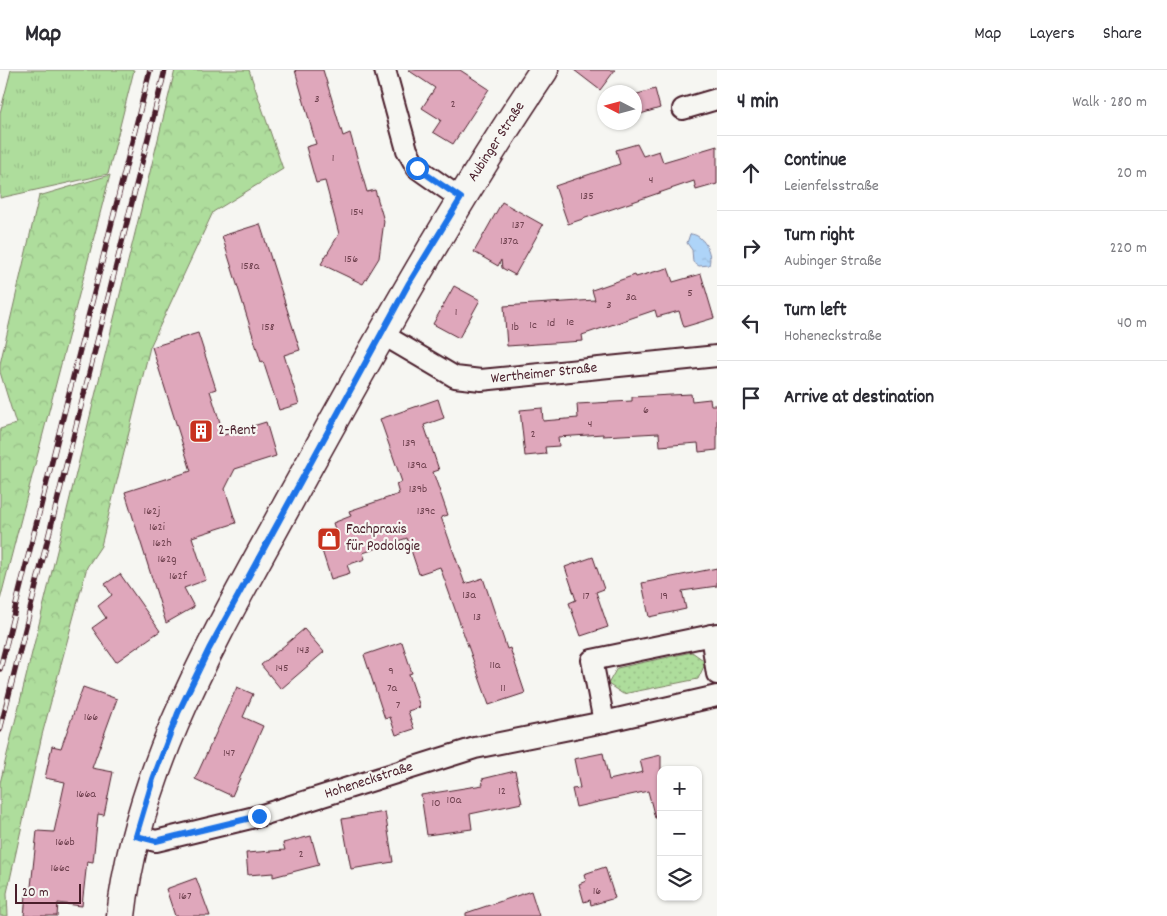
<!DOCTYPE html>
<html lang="en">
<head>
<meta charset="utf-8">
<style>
  :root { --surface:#fff; --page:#f7f7f7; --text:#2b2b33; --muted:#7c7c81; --line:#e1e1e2 }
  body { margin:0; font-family:Dekko,sans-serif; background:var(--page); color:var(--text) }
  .controls { position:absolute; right:15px; bottom:15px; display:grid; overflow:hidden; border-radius:10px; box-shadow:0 1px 4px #0004 }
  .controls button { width:45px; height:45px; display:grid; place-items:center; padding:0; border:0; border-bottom:1px solid var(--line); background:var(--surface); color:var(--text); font:25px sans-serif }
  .compass { position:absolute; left:597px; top:15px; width:45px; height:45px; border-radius:50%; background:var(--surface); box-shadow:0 1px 4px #0004; rotate:276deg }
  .scale { position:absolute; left:15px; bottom:12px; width:66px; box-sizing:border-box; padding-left:5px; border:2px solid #4a1f2b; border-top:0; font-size:14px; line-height:18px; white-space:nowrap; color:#4a1f2b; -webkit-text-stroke:4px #f6f6f2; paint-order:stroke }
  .stop { position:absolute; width:15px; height:15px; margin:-11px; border:4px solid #1a73e8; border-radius:50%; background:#fff }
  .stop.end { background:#1a73e8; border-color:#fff; box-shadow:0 1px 5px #0008 }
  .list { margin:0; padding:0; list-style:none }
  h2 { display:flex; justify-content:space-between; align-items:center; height:65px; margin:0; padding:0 20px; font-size:21px }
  h2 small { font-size:16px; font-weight:400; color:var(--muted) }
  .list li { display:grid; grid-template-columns:32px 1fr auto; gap:15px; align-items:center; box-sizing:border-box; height:75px; padding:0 20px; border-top:1px solid var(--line) }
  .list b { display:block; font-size:19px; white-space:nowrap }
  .list p { margin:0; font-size:16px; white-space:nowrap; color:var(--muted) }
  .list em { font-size:16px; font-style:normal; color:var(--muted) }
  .icon { flex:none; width:28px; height:28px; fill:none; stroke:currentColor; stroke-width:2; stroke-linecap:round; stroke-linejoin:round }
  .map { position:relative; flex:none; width:717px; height:846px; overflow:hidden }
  header { display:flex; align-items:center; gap:30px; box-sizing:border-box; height:70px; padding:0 25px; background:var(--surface); border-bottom:1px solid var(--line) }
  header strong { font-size:24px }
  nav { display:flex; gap:28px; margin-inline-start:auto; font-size:18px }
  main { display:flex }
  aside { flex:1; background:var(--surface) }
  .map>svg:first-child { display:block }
  .grass { fill:url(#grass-tufts); stroke:#7c7e64 }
  .forest { fill:url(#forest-crowns); stroke:#7c7e64 }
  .park { fill:url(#park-dots); stroke:#7c7e64 }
  .water { fill:url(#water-ripples); stroke:#868ca6 }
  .building { fill:#dfa7bb; stroke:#4a1f2b }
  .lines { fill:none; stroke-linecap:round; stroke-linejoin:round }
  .street-casing { stroke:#4a1f2b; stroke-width:24 }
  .secondary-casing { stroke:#4a1f2b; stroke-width:31 }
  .street { stroke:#f6f6f2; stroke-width:20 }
  .secondary { stroke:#f6f6f2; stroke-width:28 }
  .rail-casing { stroke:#4a1f2b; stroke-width:5.5 }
  .rail { stroke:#f6f6f2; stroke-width:4; stroke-dasharray:11; stroke-linecap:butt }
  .route { stroke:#1a73e8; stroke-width:6 }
  .labels { text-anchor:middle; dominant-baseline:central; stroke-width:4.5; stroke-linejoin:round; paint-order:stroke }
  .number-label { font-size:12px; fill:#6f414f }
  .street-label { font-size:15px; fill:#4a1f2b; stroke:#f6f6f2 }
  .poi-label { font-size:15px; fill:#4a1f2b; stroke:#f6f6f2; text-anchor:start }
</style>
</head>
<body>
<header>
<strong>Map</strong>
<nav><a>Map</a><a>Layers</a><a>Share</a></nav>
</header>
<main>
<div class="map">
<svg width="717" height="846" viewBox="0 0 717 846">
  <defs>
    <pattern id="grass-tufts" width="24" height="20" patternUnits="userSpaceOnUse" patternTransform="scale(1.25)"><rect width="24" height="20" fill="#aedd9c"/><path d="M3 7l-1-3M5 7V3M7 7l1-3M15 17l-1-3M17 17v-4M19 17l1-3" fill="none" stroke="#97bd87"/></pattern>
    <pattern id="forest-crowns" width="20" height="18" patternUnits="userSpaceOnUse" patternTransform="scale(1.25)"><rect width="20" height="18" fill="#aedd9c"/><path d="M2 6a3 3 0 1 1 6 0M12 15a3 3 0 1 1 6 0" fill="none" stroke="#97bd87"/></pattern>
    <pattern id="park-dots" width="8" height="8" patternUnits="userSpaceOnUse" patternTransform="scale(1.25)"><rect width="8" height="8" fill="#aedd9c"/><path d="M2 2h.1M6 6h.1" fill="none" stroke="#97bd87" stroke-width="1.8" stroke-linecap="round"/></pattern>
    <pattern id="water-ripples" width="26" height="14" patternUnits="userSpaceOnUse" patternTransform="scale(1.25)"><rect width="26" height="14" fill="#aed4f8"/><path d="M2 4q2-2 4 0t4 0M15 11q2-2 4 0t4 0" fill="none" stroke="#97b6d5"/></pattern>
  </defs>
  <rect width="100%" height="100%" fill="#f6f6f2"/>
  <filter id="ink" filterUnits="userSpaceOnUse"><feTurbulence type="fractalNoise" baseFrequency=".02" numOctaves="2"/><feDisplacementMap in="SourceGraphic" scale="10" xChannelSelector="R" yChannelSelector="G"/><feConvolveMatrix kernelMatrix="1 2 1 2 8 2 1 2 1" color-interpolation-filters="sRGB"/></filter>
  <g filter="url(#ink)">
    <polygon class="grass" points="11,0 134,0 108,104 0,128 0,43"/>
    <g class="forest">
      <polygon points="175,0 249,0 283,99 213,142 150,277 101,476 87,497 42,665 7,823 8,846 0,846 0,713"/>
      <polygon points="110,105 0,530 0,359 16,354 0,302 0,294 39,126"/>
    </g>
    <polygon class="park" points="692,582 706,592 698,609 623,624 608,614 617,598"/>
    <path class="water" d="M690,164C703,164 713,183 709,195L699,196L693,192L692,180L687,173Z"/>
    <g class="building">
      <polygon points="295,0 323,0 343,66 350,63 367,122 375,120 384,151 379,188 363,214 321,194 339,164 325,111 316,113 306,77 316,74"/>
      <polygon points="408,0 460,0 489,19 453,74 433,62 441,50 422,38 435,18"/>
      <polygon points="574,0 615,0 600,20"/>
      <polygon points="655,19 660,38 634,46 634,25"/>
      <polygon points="637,74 643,86 659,81 663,92 717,76 717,114 696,120 694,111 568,154 555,116 620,94 616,80"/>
      <polygon points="502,132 543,155 515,205 502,198 501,190 498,196 474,182"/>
      <polygon points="260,154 300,280 284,285 299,334 279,340 263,291 261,292 222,166"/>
      <polygon points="668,198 673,212 701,204 714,248 684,257 679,241 657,247 655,240 582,265 583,271 507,276 504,236 595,230 592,220 635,205 636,207"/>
      <polygon points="454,216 480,230 459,268 433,254"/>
      <polygon points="198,263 216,319 210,321 224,365 266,352 276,386 235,399 225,419 236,453 192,467 206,510 184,518 194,537 166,553 125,422 191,401 152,277"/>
      <polygon points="691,324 692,331 710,329 711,335 717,335 717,380 699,382 698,373 660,376 659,363 603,366 603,364 558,367 559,376 545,377 546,384 525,386 520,340 542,338 543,351 578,348 577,334 632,331 632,327"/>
      <polygon points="438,329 444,348 424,355 439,400 433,402 448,445 441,447 465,514 483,508 507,579 510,578 525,623 489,635 440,497 419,504 407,468 363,483 365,489 347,495 350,503 331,509 318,468 336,462 333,453 351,446 349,441 399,424 396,414 402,412 380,349"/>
      <polygon points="593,487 604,519 596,522 608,557 581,566 569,533 576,530 565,497"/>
      <polygon points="717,498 717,516 682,521 686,539 649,547 642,513"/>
      <polygon points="120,504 160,561 116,592 92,558 106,548 98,536 112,525 105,514"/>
      <polygon points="304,559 324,582 281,619 261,595"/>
      <polygon points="402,572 412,603 409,604 420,637 408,641 414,659 396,665 390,647 385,649 364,585"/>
      <polygon points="83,617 117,629 92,698 113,702 104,745 98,744 93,792 87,791 82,836 58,833 57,846 24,846 26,825 30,826 37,761 54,762 65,712 45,708 52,676 61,678"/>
      <polygon points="237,617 253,624 243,647 263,656 232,726 195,709"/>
      <polygon points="603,683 609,710 643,702 640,690 661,685 661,747 655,748 648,721 576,737 572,719 580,718 574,689"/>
      <polygon points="515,701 522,733 470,744 472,759 427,765 421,725 483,715 482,709"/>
      <polygon points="385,742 393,792 351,799 342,749"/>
      <polygon points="311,766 319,795 273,807 273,803 248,805 246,783 285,780 283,773"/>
      <polygon points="605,797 615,828 591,835 590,830 584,832 579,814 586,811 584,804"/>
      <polygon points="196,808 210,846 175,846 166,819"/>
      <polygon points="531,821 539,846 466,846 466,843"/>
    </g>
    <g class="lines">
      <g class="street-casing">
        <g id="street">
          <polyline points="385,0 407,80 417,98 461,129"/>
          <polyline points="683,39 717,29"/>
          <polyline points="382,264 455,307 481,310 717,286"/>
          <polyline points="711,565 717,604"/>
          <polyline points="604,652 592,590 717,564"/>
          <polyline points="136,766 156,771 259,746 475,678 604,652 717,626"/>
        </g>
      </g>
      <g class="secondary-casing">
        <path id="secondary" d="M121,846C138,693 219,561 291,428C371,282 451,138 544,0"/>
      </g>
      <use href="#street" class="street"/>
      <use href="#secondary" class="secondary"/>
      <g class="rail-casing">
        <g id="rail">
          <polyline points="0,599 150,0"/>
          <polyline points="0,660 165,0"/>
        </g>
      </g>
      <use href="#rail" class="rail"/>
    </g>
  </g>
  <g class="lines" filter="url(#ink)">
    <polyline class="route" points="259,746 156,771 136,766 153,709 178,643 209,579 409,213 461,128 417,98"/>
  </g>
  <defs>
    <g id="building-square" transform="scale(1.25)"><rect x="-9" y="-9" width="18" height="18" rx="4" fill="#c8321e" stroke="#f6f6f2"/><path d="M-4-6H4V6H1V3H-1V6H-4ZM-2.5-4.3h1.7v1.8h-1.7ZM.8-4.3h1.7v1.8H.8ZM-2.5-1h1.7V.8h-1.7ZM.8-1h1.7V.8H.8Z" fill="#fff"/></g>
    <g id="shop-square" transform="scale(1.25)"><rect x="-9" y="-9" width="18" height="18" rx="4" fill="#c8321e" stroke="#f6f6f2"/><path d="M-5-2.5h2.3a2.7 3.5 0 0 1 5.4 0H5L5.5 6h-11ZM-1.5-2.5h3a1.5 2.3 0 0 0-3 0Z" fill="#fff"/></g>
  </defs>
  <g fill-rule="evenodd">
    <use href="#building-square" x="201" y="361"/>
    <use href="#shop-square" x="329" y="469"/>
  </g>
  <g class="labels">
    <g class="number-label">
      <text x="317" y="29">3</text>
      <text x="453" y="34">2</text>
      <text x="333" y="88">1</text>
      <text x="651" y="110">4</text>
      <text x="587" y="126">135</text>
      <text x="357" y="142">154</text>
      <text x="518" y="155">137</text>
      <text x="509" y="171">137a</text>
      <text x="351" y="189">156</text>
      <text x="250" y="196">158a</text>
      <text x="690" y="223">5</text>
      <text x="631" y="227">3a</text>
      <text x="609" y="235">3</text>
      <text x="456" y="242">1</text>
      <text x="570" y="252">1e</text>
      <text x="551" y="253">1d</text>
      <text x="533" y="255">1c</text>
      <text x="268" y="257">158</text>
      <text x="515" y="257">1b</text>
      <text x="646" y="340">6</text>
      <text x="590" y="354">4</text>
      <text x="533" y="364">2</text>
      <text x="409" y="373">139</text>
      <text x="417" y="395">139a</text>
      <text x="418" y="419">139b</text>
      <text x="152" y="441">162j</text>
      <text x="426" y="441">139c</text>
      <text x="157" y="457">162i</text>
      <text x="162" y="473">162h</text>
      <text x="167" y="489">162g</text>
      <text x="178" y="506">162f</text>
      <text x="469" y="525">13a</text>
      <text x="586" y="526">17</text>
      <text x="664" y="526">19</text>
      <text x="477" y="547">13</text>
      <text x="303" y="580">143</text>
      <text x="495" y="595">11a</text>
      <text x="282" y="598">145</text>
      <text x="391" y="601">9</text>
      <text x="392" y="618">7a</text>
      <text x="503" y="618">11</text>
      <text x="398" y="635">7</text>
      <text x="91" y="647">166</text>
      <text x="229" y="683">147</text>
      <text x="502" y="721">12</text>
      <text x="86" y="724">166a</text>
      <text x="454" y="730">10a</text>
      <text x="436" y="733">10</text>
      <text x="65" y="772">166b</text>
      <text x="301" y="784">2</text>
      <text x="60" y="798">166c</text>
      <text x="597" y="821">16</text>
      <text x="185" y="826">167</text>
    </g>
    <g class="street-label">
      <text transform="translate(497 72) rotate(-57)">Aubinger Straße</text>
      <text transform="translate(544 304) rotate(-6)">Wertheimer Straße</text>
      <text transform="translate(369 711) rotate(-18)">Hoheneckstraße</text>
    </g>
    <g class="poi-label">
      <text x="218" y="361">2-Rent</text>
      <text x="346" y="460">Fachpraxis<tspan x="346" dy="17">für Podologie</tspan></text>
    </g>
  </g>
</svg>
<div class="controls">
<button>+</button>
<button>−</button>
<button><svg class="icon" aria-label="layers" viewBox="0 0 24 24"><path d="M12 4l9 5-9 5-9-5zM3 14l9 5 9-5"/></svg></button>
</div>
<svg class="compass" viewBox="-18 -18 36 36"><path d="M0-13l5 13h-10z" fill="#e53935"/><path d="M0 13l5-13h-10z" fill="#7c7c81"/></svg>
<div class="scale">20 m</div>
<div class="stop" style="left:417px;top:98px"></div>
<div class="stop end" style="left:259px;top:746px"></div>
</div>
<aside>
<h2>4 min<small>Walk · 280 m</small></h2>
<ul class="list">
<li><svg class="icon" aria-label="ahead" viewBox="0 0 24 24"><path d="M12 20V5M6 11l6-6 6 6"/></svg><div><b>Continue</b><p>Leienfelsstraße</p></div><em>20 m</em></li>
<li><svg class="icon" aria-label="right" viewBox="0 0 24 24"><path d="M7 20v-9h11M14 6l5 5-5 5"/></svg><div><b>Turn right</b><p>Aubinger Straße</p></div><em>220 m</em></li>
<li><svg class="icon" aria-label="left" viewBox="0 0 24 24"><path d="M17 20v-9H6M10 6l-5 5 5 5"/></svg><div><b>Turn left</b><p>Hoheneckstraße</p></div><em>40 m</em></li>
<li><svg class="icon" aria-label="arrive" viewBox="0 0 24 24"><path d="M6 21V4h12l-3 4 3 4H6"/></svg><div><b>Arrive at destination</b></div></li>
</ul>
</aside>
</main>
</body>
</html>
